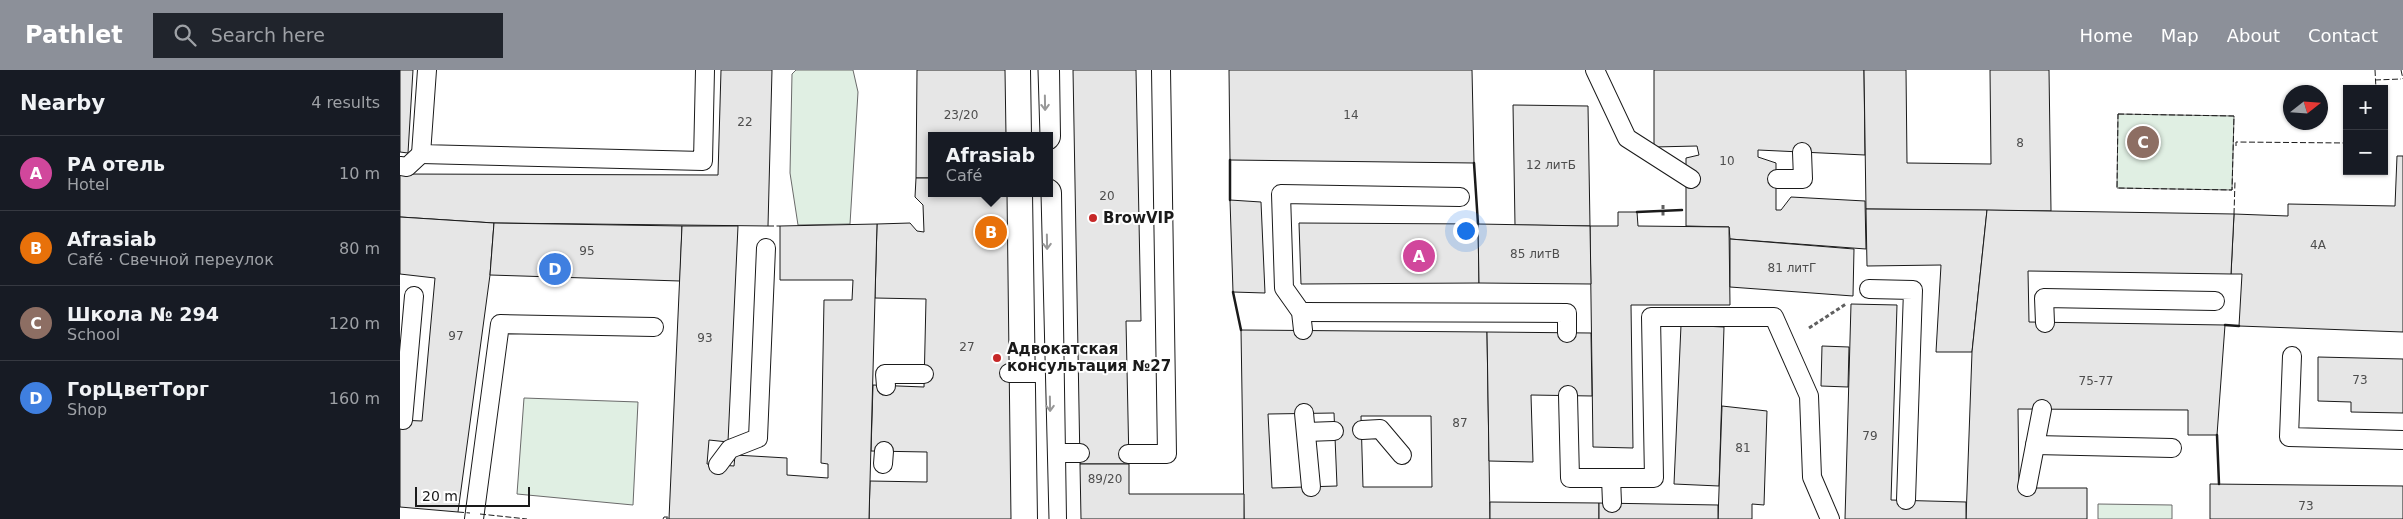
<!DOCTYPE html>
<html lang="en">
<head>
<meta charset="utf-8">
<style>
  :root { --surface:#171b24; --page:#20242c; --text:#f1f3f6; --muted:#9ea1a6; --line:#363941; --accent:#8c9099 }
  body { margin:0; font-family:"DejaVu Sans",sans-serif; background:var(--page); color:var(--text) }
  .controls { position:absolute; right:15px; top:15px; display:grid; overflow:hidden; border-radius:0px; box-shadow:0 1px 4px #0004 }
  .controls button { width:45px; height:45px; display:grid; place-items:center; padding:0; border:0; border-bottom:1px solid var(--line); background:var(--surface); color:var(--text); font:25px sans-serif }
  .compass { position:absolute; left:1883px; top:15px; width:45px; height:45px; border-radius:50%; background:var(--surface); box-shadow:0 1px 4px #0004; rotate:73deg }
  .scale { position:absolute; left:15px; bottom:12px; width:115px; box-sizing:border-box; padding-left:5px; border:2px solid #1a1a1a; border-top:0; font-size:14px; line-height:18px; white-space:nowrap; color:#1a1a1a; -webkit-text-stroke:4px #fff; paint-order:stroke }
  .you { position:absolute; left:1065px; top:160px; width:18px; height:18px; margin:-12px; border:4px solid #fff; border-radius:50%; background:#1a73e8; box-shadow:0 0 0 8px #1a73e833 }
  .badge { display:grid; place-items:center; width:32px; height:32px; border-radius:50%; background:var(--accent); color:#fff; font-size:16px; font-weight:700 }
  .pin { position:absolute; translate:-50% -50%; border:2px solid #fff; box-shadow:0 1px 5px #0006 }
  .popup { position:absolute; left:528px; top:62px; width:125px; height:65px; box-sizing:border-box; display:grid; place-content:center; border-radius:0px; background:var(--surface); filter:drop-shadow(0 1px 4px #0005); font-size:16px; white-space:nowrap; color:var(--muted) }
  .popup b { font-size:19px; color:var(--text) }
  .popup::after { content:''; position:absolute; left:50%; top:100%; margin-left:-10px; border:10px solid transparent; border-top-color:var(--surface) }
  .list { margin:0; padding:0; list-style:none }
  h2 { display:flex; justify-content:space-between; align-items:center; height:65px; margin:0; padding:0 20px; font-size:21px }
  h2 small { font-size:16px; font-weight:400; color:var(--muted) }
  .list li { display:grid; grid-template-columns:32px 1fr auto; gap:15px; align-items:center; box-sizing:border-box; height:75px; padding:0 20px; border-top:1px solid var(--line) }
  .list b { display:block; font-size:19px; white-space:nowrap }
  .list p { margin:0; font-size:16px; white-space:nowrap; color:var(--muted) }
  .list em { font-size:16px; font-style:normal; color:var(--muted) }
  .icon { flex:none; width:28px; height:28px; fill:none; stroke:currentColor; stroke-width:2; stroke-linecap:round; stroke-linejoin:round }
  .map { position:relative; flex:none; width:2003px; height:449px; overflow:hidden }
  header { display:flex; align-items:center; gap:30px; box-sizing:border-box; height:70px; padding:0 25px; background:var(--accent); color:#fff }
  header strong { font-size:24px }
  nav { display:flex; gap:28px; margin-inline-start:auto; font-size:18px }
  .search { width:350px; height:45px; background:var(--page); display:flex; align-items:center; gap:12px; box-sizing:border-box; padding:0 18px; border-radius:0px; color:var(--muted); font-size:19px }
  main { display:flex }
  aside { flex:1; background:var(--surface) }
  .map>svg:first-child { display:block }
  .green { fill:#e0efe3; stroke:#6a6a6a }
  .building { fill:#e6e6e6; stroke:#1a1a1a; fill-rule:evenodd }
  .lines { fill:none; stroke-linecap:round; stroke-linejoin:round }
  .service-casing { stroke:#1a1a1a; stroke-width:20 }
  .tertiary-casing { stroke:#1a1a1a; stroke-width:30 }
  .path { stroke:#5f5f5f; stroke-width:3; stroke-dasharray:4 2.5; stroke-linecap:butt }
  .service { stroke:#fff; stroke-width:18 }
  .tertiary { stroke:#fff; stroke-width:28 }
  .tram { stroke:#1a1a1a; stroke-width:1 }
  .fence { stroke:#1a1a1a; stroke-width:1; stroke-dasharray:6 2.5; stroke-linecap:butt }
  .wall { stroke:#1a1a1a; stroke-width:2.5 }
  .oneway { stroke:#989898 }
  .poi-dot { fill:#c62828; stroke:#fff; stroke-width:2 }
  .labels { text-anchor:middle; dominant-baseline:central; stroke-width:4; stroke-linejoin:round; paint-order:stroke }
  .number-label { font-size:12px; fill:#4d4d4d }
  .poi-label { font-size:15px; font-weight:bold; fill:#1a1a1a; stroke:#fff; text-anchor:start }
</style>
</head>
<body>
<header>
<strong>Pathlet</strong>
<div class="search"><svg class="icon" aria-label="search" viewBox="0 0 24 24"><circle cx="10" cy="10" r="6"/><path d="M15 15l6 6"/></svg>Search here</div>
<nav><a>Home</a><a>Map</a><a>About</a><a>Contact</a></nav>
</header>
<main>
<aside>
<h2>Nearby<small>4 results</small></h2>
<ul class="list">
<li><span class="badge" style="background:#d1479c">A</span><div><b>РА отель</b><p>Hotel</p></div><em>10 m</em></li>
<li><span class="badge" style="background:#e8710a">B</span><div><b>Afrasiab</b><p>Café · Свечной переулок</p></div><em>80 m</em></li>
<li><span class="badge" style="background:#8d6e63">C</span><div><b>Школа № 294</b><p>School</p></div><em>120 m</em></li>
<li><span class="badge" style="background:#3f7fe0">D</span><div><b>ГорЦветТорг</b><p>Shop</p></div><em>160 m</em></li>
</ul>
</aside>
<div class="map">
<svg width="2003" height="449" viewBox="0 0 2003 449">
  <rect width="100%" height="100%" fill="#fff"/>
  <g class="green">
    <polygon points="396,0 453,0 458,22 450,154 398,155 390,103 392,4"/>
    <polygon points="1718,44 1834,46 1832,120 1717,118"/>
    <polygon points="124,328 238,332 233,435 117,424"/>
    <polygon points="1698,434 1772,435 1772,449 1698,449"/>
  </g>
  <g class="building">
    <polygon points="0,0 13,0 8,83 0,82"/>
    <polygon points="321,0 372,0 368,156 94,153 0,147 0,104 318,105"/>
    <polygon points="517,0 605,0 606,66 532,66 532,108 516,108"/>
    <polygon points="673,0 736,0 741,251 726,251 729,394 680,394"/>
    <polygon points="829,0 1072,0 1074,93 830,90"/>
    <polygon points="1254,0 1464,0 1465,85 1358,80 1358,87 1376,93 1376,140 1381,140 1391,127 1465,131 1466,179 1330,169 1329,157 1286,156 1286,88 1299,85 1297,76 1254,77"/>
    <polygon points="1464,0 1506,0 1507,93 1591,94 1590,0 1649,0 1651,141 1466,139"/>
    <polygon points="1113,35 1188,36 1190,156 1115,155"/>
    <polygon points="1997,86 2003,86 2003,262 1839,256 1842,204 1831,204 1834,144 1888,146 1888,134 1995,136"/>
    <polygon points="516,108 532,108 532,123 607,123 611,449 469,449 470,411 527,412 527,382 471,381 473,315 524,317 526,229 475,228 477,154 510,153 517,161 524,162 523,135 515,127"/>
    <polygon points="830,130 861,132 865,223 833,222"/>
    <polygon points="1466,139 1587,140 1572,282 1536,282 1541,195 1467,196"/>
    <polygon points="1587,140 1834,144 1831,204 1628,201 1629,252 1825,255 1817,365 1788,365 1788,340 1618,339 1619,418 1687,418 1687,449 1566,449 1572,282"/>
    <polygon points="1218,142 1237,142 1238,156 1329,157 1330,235 1231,235 1233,378 1193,377 1190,156 1218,156"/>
    <polygon points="0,147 94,153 90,205 58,442 0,437 0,350 22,351 35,208 0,204"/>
    <polygon points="94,153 282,156 280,211 90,205"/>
    <polygon points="899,153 1078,154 1079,213 901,214"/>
    <polygon points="477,154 469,449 269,449 282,156 338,156 328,372 309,370 307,394 334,396 335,385 387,388 387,405 428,408 428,394 421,393 424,230 452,230 453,210 380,210 380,156"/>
    <polygon points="1078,154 1190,156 1191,214 1079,213"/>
    <polygon points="1330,169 1454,179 1453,226 1330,217"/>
    <polygon points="1451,234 1497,235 1491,430 1566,432 1566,449 1445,449"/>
    <polygon points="1281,255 1324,257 1319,416 1274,414"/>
    <path d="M841,260L1087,262L1090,449H844ZM934,343L937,416L872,418L868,344ZM961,346H1031L1032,417H963Z"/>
    <polygon points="1087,262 1191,263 1192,326 1131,325 1133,392 1089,391"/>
    <polygon points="1422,276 1449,277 1448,317 1421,316"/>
    <polygon points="1918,287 2003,289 2003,343 1951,342 1951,332 1918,331"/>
    <polygon points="1322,336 1367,341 1364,435 1352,434 1352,449 1318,449"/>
    <polygon points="680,394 729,394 729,424 844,424 844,449 681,449"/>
    <polygon points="1810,414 2003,416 2003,449 1810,449"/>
    <polygon points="1090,432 1199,433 1199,449 1090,449"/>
    <polygon points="1199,433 1318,435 1318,449 1199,449"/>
  </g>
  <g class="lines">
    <g class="service-casing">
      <g id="service">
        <polyline points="27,0 21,84 303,91 305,0"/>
        <polyline points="1195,0 1227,68 1291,109"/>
        <polyline points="0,96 7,97 21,84"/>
        <polyline points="1377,109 1403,109 1402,82"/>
        <polyline points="1469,219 1513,220 1506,430"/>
        <polyline points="901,242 1167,243 1167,263"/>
        <polyline points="1645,253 1644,228 1815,231"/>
        <polyline points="903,260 901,242 884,218 881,124 1060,127"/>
        <polyline points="1892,286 1889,367 2003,370"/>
        <polyline points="609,303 649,303"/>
        <polyline points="486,316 485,304 524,304"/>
        <polyline points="1168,325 1170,408 1254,408 1251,247 1374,247 1409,326 1412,407 1430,449"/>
        <polyline points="904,343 911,417"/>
        <polyline points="3,350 14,226"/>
        <polyline points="962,360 980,359 1002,385"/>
        <polyline points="906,362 934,361"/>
        <polyline points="1635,375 1772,378"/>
        <polyline points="651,383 680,383"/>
        <polyline points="728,384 767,384 761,0"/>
        <polyline points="483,394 484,381"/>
        <polyline points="318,395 330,379 358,368 366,178"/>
        <polyline points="1211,408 1212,433"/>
        <polyline points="1627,417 1642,339"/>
        <polyline points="74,449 100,254 254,257"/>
      </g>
    </g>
    <g class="tertiary-casing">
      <g id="tertiary">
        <polyline points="645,0 646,66"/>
        <polyline points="647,123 652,449"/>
      </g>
    </g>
    <g class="path">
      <polyline points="1263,135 1263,146"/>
      <polyline points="1409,258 1446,234"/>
      <polyline points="266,449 269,449"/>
    </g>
    <use href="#service" class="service"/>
    <use href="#tertiary" class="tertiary"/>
    <g class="tram">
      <polyline points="638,0 640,66"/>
      <polyline points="641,123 649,449"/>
    </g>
    <g class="fence">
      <polyline points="1975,0 1976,19"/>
      <polyline points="2001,0 2003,9"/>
      <polyline points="1975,10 2001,9"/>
      <polygon points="1718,44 1834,46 1832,120 1717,118"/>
      <polyline points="1836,76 1836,72 1947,73"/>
      <polyline points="1834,144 1835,111"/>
      <polyline points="368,156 380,156"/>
      <polyline points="58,442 70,443"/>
      <polyline points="80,444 127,449"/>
      <polyline points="263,449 264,447 269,447"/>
    </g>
    <g class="wall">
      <polyline points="1074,93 1078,154"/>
      <polyline points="830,130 830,90"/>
      <polyline points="1237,142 1282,140"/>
      <polyline points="833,222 841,260"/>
      <polyline points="1825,255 1839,256"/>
      <polyline points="1817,365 1819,414"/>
    </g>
  </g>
  <defs><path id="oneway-shaft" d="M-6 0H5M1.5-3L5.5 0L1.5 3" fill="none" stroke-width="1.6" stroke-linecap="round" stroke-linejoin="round" transform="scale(1.25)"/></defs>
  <g class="oneway">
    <use href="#oneway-shaft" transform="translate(645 33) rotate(89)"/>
    <use href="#oneway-shaft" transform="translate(647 172) rotate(89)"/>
    <use href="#oneway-shaft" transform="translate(650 334) rotate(89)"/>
  </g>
  <g class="poi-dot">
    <circle cx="693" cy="148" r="5"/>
    <circle cx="597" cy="288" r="5"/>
  </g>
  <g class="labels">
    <g class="number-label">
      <text x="561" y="45">23/20</text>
      <text x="951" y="45">14</text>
      <text x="345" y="52">22</text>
      <text x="1620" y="73">8</text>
      <text x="1327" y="91">10</text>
      <text x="1151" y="95">12 литБ</text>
      <text x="707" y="126">20</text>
      <text x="1918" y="175">4А</text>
      <text x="187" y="181">95</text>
      <text x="1135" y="184">85 литВ</text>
      <text x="1392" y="198">81 литГ</text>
      <text x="56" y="266">97</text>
      <text x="305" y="268">93</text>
      <text x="567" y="277">27</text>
      <text x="1960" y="310">73</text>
      <text x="1696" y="311">75-77</text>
      <text x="1060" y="353">87</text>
      <text x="1470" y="366">79</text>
      <text x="1343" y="378">81</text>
      <text x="705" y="409">89/20</text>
      <text x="1906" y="436">73</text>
    </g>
    <g class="poi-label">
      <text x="703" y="148">BrowVIP</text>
      <text x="607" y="279">Адвокатская<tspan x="607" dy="17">консультация №27</tspan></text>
    </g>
  </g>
</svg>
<div class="controls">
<button>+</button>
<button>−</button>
</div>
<svg class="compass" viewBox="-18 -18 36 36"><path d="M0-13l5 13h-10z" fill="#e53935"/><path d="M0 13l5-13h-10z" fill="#9ea1a6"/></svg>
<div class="scale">20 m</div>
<div class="you"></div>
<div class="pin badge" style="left:1019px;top:186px;background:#d1479c">A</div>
<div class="pin badge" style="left:591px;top:162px;background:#e8710a">B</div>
<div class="popup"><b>Afrasiab</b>Café</div>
<div class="pin badge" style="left:1743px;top:72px;background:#8d6e63">C</div>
<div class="pin badge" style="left:155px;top:199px;background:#3f7fe0">D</div>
</div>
</main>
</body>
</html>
